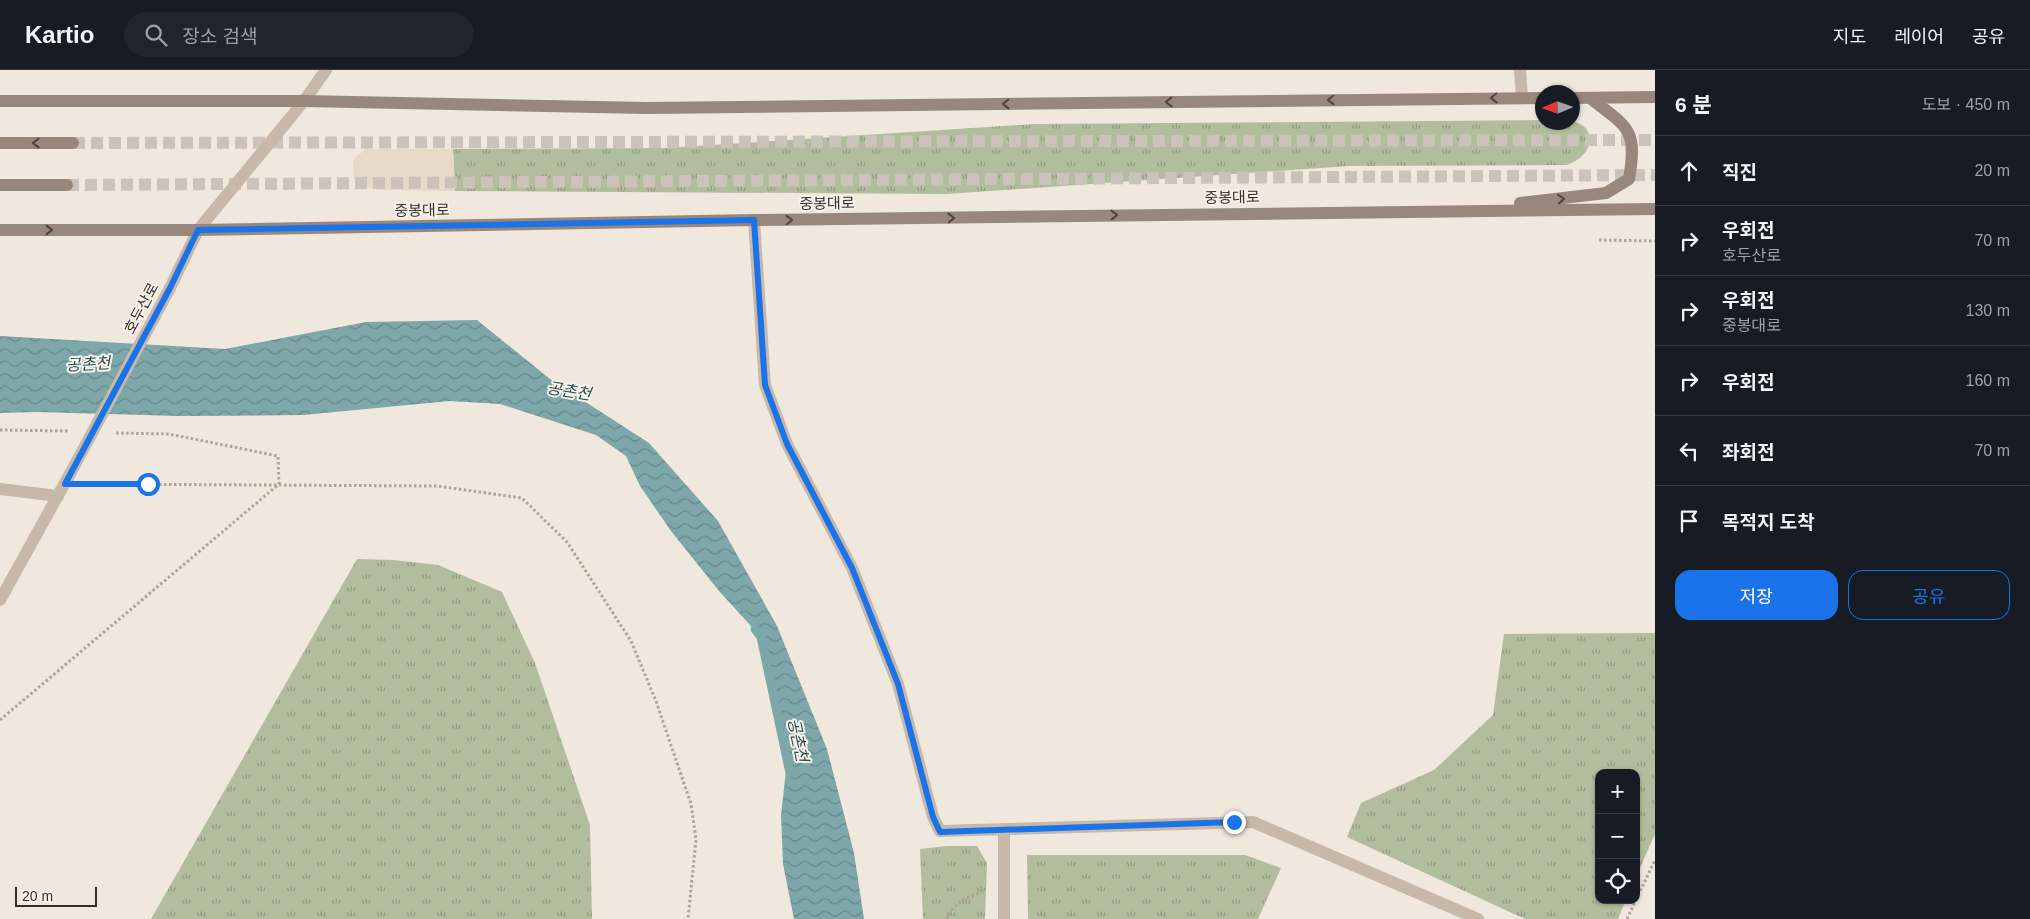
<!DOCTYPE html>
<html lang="ko">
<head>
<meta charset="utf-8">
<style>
  :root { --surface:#171b24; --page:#20242c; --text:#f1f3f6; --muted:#9ea1a6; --line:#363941; --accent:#1a73e8 }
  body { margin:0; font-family:Helvetica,"Noto Sans KR",sans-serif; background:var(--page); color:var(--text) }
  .controls { position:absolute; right:15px; bottom:15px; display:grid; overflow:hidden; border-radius:10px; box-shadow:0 1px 4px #0004 }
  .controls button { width:45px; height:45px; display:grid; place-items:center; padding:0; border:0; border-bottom:1px solid var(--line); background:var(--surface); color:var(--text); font:25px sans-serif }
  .compass { position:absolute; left:1535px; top:15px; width:45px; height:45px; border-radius:50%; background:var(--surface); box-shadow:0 1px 4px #0004; rotate:268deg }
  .scale { position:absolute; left:15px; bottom:12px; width:82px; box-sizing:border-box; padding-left:5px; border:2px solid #352d29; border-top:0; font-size:14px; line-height:18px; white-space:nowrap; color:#352d29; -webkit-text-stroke:4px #f8f1e9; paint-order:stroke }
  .stop { position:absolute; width:15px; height:15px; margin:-11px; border:4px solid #1a73e8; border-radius:50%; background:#fff }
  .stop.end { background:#1a73e8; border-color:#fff; box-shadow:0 1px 5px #0008 }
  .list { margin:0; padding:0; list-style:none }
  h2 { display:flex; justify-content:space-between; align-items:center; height:65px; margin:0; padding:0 20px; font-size:21px }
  h2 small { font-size:16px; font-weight:400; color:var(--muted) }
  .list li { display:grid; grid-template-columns:32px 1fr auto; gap:15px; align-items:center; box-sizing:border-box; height:70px; padding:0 20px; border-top:1px solid var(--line) }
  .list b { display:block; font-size:19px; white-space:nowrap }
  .list p { margin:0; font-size:16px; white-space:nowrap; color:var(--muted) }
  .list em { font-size:16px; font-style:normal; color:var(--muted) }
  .actions { display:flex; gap:10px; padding:15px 20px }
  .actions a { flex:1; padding:11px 0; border:1px solid var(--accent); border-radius:15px; text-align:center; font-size:18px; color:var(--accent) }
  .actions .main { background:var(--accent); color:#fff }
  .icon { flex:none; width:28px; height:28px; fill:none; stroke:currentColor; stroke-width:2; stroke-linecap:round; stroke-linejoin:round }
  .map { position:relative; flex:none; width:1655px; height:849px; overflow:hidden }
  header { display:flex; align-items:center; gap:30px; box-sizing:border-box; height:70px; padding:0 25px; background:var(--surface); border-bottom:1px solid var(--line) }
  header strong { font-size:24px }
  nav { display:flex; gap:28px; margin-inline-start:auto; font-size:18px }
  .search { width:350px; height:45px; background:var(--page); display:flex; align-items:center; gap:12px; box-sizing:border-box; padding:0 18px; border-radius:28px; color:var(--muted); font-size:19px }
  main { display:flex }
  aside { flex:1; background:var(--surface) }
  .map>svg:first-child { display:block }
  .grass { fill:url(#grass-tufts) }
  .plaza { fill:#e6d9c5 }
  .water { fill:url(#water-waves) }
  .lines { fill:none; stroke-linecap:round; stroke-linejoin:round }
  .stream { stroke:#7ea7aa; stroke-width:9 }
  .secondary-tunnel { stroke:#cbc2b9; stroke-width:12; stroke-dasharray:12 6; stroke-linecap:butt }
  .path { stroke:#b2a294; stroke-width:3; stroke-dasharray:2.5 2.5; stroke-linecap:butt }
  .service { stroke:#c7b8aa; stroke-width:12 }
  .minor { stroke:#c7b8aa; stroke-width:12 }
  .tertiary { stroke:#c7b8aa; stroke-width:12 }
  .secondary { stroke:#9a877b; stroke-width:12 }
  .service-bridge { stroke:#c7b8aa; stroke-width:12 }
  .oneway { stroke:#4e443e }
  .route { stroke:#1a73e8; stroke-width:6 }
  .labels { text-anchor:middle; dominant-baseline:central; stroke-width:4; stroke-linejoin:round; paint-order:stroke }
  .street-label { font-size:15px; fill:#352d29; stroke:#f8f1e9 }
  .water-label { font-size:16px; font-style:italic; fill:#224e53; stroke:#f8f1e9 }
</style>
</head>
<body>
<header>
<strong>Kartio</strong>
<div class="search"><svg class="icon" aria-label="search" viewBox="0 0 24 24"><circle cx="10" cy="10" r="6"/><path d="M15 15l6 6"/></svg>장소 검색</div>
<nav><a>지도</a><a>레이어</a><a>공유</a></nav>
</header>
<main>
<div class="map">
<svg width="1655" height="849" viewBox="0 0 1655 849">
  <defs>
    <pattern id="grass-tufts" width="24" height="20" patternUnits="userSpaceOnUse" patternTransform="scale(1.25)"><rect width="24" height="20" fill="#b2bd9e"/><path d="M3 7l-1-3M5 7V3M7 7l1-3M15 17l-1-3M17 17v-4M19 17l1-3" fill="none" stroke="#929a81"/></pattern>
    <pattern id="water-waves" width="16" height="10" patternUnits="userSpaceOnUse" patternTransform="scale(1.25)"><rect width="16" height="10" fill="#7ea7aa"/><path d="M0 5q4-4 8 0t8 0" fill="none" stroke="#68888a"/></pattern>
  </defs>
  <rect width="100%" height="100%" fill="#f0e7dd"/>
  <g class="grass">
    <path d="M1542,50V52H1572L1573,51C1601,59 1591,88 1566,95L1349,96L947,124L455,121L453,79L666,78L1035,54Z"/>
    <polygon points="357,489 393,490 438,495 502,522 535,593 590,755 592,849 151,849"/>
    <polygon points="1655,563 1655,764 1636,807 1636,703 1599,703 1599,830 1626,830 1618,849 1525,849 1347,767 1361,733 1434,700 1493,645 1504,564"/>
    <polygon points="947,776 977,776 987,793 985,849 923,849 920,779"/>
    <polygon points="1027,785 1245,785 1281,798 1258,849 1028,849"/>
  </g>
  <polygon class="plaza" points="367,79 453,79 455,121 377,120 360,116 354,108 353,93 356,86"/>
  <polygon class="water" points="477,250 550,309 649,373 718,451 777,556 827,679 854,783 864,849 794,849 783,794 781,745 787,692 774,610 761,567 719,521 671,461 640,416 626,386 596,365 500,334 450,331 303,345 180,346 37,342 0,343 0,266 225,279 366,252"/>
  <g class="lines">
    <polyline class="stream" points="755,559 761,567 790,703"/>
    <g class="secondary-tunnel">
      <polyline points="73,73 1655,70"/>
      <polyline points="67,115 1655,105"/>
    </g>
    <g class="path">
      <polyline points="1599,170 1655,171"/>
      <polyline points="0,360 69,361"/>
      <polyline points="89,414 437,416 522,428 567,472 631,571 656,631 691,734 696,770 688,849"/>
      <polyline points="0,650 279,414 278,386 169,364 116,363"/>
      <polyline points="1636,830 1655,790"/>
      <path d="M947,849C954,832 966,827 983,822"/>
      <polyline points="1627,849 1636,830"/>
    </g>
    <g class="service">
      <polyline points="754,150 765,315 787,374 852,498 898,614 933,747 940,761 1253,752 1478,849"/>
      <polyline points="170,218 198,160 304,31"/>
      <polyline points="0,419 58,426"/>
      <polyline points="0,530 71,402"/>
      <polyline points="1004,759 1004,849"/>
    </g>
    <polyline class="minor" points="1520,0 1522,28"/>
    <polyline class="tertiary" points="304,31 326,0"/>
    <g class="secondary">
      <polyline points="1572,28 1655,27"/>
      <polyline points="0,31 304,31 646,38 1542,28"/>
      <polyline points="0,73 73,73"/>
      <polyline points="0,115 67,115"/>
      <path d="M1520,133L1606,123L1629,109C1638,58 1627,57 1590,28"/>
      <polyline points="0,160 198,160 754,150 1655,139"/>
    </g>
    <polyline class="service-bridge" points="71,402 170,218"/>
  </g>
  <defs><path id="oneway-chevron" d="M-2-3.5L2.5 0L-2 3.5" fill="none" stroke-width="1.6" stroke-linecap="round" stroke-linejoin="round" transform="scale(1.25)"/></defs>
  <g class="oneway">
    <use href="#oneway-chevron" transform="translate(1494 28) rotate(179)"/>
    <use href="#oneway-chevron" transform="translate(1331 30) rotate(179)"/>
    <use href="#oneway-chevron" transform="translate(1169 32) rotate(179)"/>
    <use href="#oneway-chevron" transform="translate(1006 34) rotate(179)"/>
    <use href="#oneway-chevron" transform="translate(36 73) rotate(180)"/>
    <use href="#oneway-chevron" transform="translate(1561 129) rotate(-5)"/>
    <use href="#oneway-chevron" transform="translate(1114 145) rotate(-1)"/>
    <use href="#oneway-chevron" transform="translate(951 148) rotate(-1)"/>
    <use href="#oneway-chevron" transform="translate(789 150) rotate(-1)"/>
    <use href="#oneway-chevron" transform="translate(49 160)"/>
  </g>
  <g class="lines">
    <polyline class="route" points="148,414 65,414 170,218 198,160 754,150 765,315 787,374 852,498 898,614 933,747 940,762 1234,752"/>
  </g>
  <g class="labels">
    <g class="street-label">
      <text transform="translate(1232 127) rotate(-1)">중봉대로</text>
      <text transform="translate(827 133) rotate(-1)">중봉대로</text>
      <text transform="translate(422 140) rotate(-1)">중봉대로</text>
      <text transform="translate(141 238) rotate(-62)">호두산로</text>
    </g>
    <g class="water-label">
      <text transform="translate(88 294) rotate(-3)">공촌천</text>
      <text transform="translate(569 321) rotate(9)">공촌천</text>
      <text transform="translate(798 670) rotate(78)">공촌천</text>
    </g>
  </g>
</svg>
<div class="controls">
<button>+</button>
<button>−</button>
<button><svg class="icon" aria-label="locate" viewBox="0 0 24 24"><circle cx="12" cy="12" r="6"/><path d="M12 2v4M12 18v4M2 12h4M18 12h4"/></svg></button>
</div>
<svg class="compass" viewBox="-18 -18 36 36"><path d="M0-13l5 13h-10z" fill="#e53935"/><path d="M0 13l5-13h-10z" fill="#9ea1a6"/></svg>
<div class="scale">20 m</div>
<div class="stop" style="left:148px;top:414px"></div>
<div class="stop end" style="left:1234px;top:752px"></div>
</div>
<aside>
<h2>6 분<small>도보 · 450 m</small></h2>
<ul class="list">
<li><svg class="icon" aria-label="ahead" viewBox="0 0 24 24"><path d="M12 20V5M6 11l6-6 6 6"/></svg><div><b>직진</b></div><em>20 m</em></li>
<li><svg class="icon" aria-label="right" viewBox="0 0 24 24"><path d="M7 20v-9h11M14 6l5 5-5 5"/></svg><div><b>우회전</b><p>호두산로</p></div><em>70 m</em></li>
<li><svg class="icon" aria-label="right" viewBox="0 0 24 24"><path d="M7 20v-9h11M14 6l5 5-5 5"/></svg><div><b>우회전</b><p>중봉대로</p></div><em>130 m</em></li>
<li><svg class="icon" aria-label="right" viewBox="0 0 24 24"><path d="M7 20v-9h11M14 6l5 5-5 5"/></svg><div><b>우회전</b></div><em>160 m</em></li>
<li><svg class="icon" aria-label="left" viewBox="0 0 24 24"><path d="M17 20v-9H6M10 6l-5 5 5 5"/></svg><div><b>좌회전</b></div><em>70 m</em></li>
<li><svg class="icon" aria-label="arrive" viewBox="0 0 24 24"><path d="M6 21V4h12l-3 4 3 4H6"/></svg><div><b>목적지 도착</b></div></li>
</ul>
<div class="actions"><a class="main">저장</a><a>공유</a></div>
</aside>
</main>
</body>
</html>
